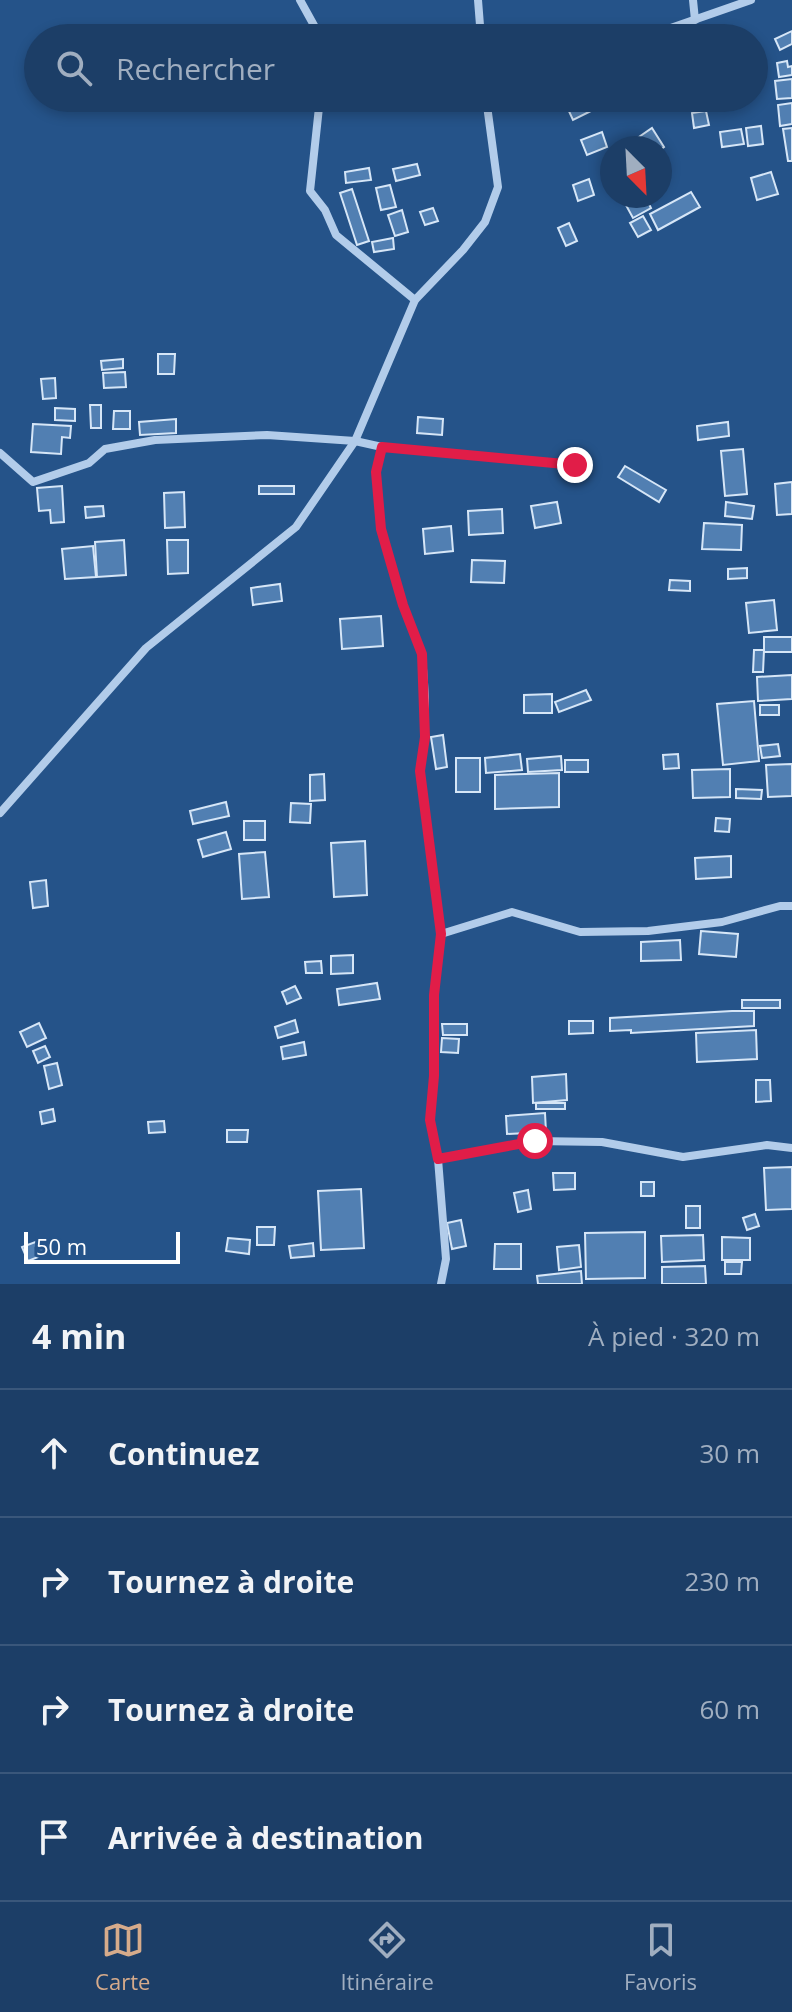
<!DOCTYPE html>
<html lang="fr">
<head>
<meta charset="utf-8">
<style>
  :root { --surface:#1c3e67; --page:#294970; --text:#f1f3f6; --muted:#a0aec0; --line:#3a577b; --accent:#d6ab8b }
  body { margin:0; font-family:"Open Sans",sans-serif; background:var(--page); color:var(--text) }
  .compass { position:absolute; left:600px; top:136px; width:72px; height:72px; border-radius:50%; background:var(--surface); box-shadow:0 4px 12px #0003; rotate:156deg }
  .scale { position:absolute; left:24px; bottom:20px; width:156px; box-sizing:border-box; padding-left:8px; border:4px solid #fff; border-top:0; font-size:22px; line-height:28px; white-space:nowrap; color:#fff; -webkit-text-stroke:6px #255389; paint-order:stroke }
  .stop { position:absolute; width:24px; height:24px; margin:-18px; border:6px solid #e11d48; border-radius:50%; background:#fff }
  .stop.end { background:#e11d48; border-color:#fff; box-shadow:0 2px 8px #0008 }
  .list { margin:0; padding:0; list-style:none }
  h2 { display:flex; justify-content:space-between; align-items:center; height:104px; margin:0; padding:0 32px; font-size:34px }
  h2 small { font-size:26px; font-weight:400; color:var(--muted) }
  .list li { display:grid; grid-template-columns:52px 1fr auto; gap:24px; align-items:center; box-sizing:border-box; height:128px; padding:0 32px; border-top:2px solid var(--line) }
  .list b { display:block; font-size:30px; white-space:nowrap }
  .list em { font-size:26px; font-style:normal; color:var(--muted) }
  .icon { flex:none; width:44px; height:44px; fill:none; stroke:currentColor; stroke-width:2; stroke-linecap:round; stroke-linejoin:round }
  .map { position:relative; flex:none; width:792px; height:1284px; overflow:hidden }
  .search { position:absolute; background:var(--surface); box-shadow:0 4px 12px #0003; left:24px; right:24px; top:24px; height:88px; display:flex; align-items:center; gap:20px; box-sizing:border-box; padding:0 28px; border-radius:44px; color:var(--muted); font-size:30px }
  .sheet { height:616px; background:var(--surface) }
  nav { display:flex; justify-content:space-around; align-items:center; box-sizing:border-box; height:112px; border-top:2px solid var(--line); background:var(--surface); font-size:22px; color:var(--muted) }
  nav a { display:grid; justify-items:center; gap:4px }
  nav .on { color:var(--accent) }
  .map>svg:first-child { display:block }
  .building { fill:#517fb2; stroke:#d6e6f7; stroke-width:2 }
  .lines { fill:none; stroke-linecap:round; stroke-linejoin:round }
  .minor { stroke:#b2ccea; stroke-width:8 }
  .route { stroke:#e11d48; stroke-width:10 }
</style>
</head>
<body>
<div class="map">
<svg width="792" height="1284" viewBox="0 0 792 1284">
  <rect width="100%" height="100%" fill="#255389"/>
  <g class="building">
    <polygon points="792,31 792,44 780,50 775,39"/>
    <polygon points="787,61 788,67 792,66 792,75 779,77 777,63"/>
    <polygon points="792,79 792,98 777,99 775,81"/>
    <polygon points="585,98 589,98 595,109 573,120 567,107"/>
    <polygon points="792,103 792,124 780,126 778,105"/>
    <polygon points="706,111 709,125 694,128 692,113"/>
    <polygon points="761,126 763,144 748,146 746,128"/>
    <polygon points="652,128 664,147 660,150 642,148 636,139"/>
    <polygon points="792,128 792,161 788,161 783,129"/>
    <polygon points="741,129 744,144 722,147 720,132"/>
    <polygon points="602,132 607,147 587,155 581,140"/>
    <polygon points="417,164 420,175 396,181 393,169"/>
    <polygon points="369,168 371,180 346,183 345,172"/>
    <polygon points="771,172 778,194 757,200 751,178"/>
    <polygon points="589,179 594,195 578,201 573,185"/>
    <polygon points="390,185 396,207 381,210 376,188"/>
    <polygon points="352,189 369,241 357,245 340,193"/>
    <polygon points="691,192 700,207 658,230 650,214"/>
    <polygon points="621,196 645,196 651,208 633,218"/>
    <polygon points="433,208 438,221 425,225 420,212"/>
    <polygon points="402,210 408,232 395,236 388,215"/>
    <polygon points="643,216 651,230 638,237 630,223"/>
    <polygon points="569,223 577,241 566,246 558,228"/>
    <polygon points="393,238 394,249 374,252 372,242"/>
    <polygon points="158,354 175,354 174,374 158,374"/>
    <polygon points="123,359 123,368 102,370 101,361"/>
    <polygon points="125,372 126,387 104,388 103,373"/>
    <polygon points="55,378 56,398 43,399 41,379"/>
    <polygon points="90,405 101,405 101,428 91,428"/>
    <polygon points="55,408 75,409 75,421 55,420"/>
    <polygon points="114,411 130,411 130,429 113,429"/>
    <polygon points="418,417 443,419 442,435 417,433"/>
    <polygon points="176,419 176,433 140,435 139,422"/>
    <polygon points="728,422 729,436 698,440 697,426"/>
    <polygon points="33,424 71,426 70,438 62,437 61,454 31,452"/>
    <polygon points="743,449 747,494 725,496 721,451"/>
    <polygon points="625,466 666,490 659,502 618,477"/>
    <polygon points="792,482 792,514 777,515 775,484"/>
    <polygon points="62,486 64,522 51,523 50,510 39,511 37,488"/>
    <rect x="259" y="486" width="35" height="8"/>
    <polygon points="184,492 185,527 165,528 164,493"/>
    <polygon points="557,502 561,523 535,528 531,506"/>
    <polygon points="726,502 754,506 752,519 725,516"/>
    <polygon points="103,506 104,516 86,518 85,507"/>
    <polygon points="502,509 503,533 469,535 468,511"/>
    <polygon points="704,523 742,525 741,550 702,549"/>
    <polygon points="451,526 453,551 425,554 423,529"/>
    <polygon points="124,540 126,575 97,577 95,542"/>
    <polygon points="167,540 188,540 188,573 168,574"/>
    <polygon points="93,546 96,577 65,579 62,549"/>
    <polygon points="472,560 505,561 504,583 471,582"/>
    <polygon points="747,568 747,578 728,579 728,569"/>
    <polygon points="670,580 690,581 690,591 669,590"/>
    <polygon points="280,584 282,601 253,605 251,588"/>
    <polygon points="774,600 777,630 749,633 746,603"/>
    <polygon points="381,616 383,646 342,649 340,619"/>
    <rect x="764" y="637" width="28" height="15"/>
    <polygon points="754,650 764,650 763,672 753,672"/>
    <polygon points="792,675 792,699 758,701 757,677"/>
    <polygon points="586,690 591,700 559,712 555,702"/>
    <polygon points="552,694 552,713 524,713 524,695"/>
    <polygon points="754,701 759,761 723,765 717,704"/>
    <rect x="760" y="705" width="19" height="10"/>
    <polygon points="443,735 447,767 436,769 431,737"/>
    <polygon points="778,744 780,756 762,758 760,746"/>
    <polygon points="520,754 522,770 486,773 485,758"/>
    <polygon points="678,754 679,768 664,769 663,755"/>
    <polygon points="561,756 562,770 528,772 527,759"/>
    <rect x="456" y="758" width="24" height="34"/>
    <rect x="565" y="760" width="23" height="12"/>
    <polygon points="792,764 792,796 768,797 766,765"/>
    <polygon points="730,769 730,797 693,798 692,770"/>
    <polygon points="559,773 559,807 495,809 495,775"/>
    <polygon points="324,774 325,800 310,801 310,775"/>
    <polygon points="736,789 762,790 761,799 736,798"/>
    <polygon points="226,802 229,816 193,824 190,811"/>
    <polygon points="291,803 311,804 310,823 290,822"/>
    <polygon points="716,818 730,819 729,832 715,831"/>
    <rect x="244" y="821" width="21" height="19"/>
    <polygon points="226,832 231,849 203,857 198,840"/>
    <polygon points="365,841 367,895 334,897 331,843"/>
    <polygon points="265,852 269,897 242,899 239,854"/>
    <polygon points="731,856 731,877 696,879 695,858"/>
    <polygon points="46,880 48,906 33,908 30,882"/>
    <polygon points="701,931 738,934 736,957 699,954"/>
    <polygon points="680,940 681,960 641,961 641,942"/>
    <polygon points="353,955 353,973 331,974 331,956"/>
    <polygon points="321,961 322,973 306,973 305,962"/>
    <polygon points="377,983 380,999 339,1005 337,989"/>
    <polygon points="295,986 301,998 287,1004 282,992"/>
    <rect x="742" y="1000" width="38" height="8"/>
    <polygon points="732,1011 754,1011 754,1026 631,1033 631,1030 610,1031 610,1018"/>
    <polygon points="295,1020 298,1032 278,1038 275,1027"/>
    <polygon points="569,1021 593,1021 593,1033 569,1034"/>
    <polygon points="39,1023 46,1038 27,1047 20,1032"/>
    <polygon points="442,1024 467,1024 467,1035 443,1035"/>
    <polygon points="756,1030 757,1059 697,1062 696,1033"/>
    <polygon points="442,1038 459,1039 458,1053 441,1052"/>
    <polygon points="304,1042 306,1055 283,1059 281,1047"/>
    <polygon points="45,1046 50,1057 38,1063 33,1051"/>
    <polygon points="57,1063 62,1085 49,1089 44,1066"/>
    <polygon points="566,1074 567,1100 533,1103 532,1077"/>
    <polygon points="756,1080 770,1080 771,1101 756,1102"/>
    <rect x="536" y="1103" width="29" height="6"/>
    <polygon points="53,1109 55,1121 42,1124 40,1112"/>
    <polygon points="545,1113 546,1132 507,1134 506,1116"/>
    <polygon points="164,1121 165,1132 149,1133 148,1122"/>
    <polygon points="227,1130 248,1130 247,1142 227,1142"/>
    <polygon points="792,1167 792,1209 766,1210 764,1168"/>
    <polygon points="553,1173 575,1173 575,1189 554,1190"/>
    <rect x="641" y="1182" width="13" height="14"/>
    <polygon points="361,1189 364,1248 321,1250 318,1191"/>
    <polygon points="528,1190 531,1209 518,1212 514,1193"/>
    <rect x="686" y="1206" width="14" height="22"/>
    <polygon points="755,1214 759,1226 747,1230 743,1218"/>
    <polygon points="461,1220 466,1246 452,1249 447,1223"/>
    <polygon points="257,1227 275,1227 274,1245 257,1245"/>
    <polygon points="645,1232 645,1278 586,1279 585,1233"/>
    <polygon points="703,1235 704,1260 662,1262 661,1236"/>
    <polygon points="722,1237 750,1238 750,1260 722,1260"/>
    <polygon points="46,1238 51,1252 28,1261 22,1247"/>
    <polygon points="228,1238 250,1240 249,1254 226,1251"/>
    <polygon points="313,1243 314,1256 291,1258 289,1246"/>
    <polygon points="495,1244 521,1244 521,1269 494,1269"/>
    <polygon points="579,1245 581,1267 559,1270 557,1247"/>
    <polygon points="725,1262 742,1262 741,1274 725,1274"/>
    <polygon points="705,1266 706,1284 662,1284 662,1267"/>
    <polygon points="581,1271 582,1284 538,1284 537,1276"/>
  </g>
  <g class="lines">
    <g class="minor">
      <polyline points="300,0 321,38"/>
      <polyline points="478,0 481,38"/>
      <polyline points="693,0 695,20"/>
      <polyline points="642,38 751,0"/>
      <polyline points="320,98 310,191 325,210 336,235 415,300"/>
      <polyline points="382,447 376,472 381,529 403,605 422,654 425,697 425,737 420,771 441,934 434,995 434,1076 430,1120 438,1159 446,1259 441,1284"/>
      <polyline points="0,453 33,482 89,463 105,449 155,440 267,435 355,441 382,447 575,465"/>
      <polyline points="0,813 146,648 296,527 355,441 415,300 463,250 485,222 498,187 486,98"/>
      <polyline points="441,934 512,912 580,932 648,931 722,922 780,906 792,906"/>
      <polyline points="438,1159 535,1141 602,1142 683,1157 767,1145 792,1148"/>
    </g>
  </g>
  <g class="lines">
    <polyline class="route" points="535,1141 438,1159 430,1120 434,1076 434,995 441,934 420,771 425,737 422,654 403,605 381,529 376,472 382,447 575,465"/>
  </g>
</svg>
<svg class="compass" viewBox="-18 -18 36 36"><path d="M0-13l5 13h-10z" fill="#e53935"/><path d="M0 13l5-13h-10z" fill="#a0aec0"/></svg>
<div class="scale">50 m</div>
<div class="stop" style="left:535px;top:1141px"></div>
<div class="stop end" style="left:575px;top:465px"></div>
<div class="search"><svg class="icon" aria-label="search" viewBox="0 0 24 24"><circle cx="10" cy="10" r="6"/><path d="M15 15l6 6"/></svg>Rechercher</div>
</div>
<section class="sheet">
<h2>4 min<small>À pied · 320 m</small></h2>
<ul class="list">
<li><svg class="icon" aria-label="ahead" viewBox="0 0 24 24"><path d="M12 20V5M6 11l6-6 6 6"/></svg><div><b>Continuez</b></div><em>30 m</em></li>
<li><svg class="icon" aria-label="right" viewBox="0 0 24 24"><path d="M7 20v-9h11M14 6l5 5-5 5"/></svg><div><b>Tournez à droite</b></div><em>230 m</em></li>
<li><svg class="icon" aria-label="right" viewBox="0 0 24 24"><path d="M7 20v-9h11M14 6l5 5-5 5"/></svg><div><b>Tournez à droite</b></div><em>60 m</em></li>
<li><svg class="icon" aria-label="arrive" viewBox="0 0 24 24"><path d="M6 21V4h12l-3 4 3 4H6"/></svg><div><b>Arrivée à destination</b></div></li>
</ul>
</section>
<nav>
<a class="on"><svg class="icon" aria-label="map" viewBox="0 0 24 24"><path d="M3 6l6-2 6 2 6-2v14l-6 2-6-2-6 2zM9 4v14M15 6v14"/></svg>Carte</a>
<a><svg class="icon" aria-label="directions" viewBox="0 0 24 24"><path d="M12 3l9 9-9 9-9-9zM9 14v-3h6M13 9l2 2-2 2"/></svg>Itinéraire</a>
<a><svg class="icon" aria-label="saved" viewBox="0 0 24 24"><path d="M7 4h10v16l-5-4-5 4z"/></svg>Favoris</a>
</nav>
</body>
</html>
